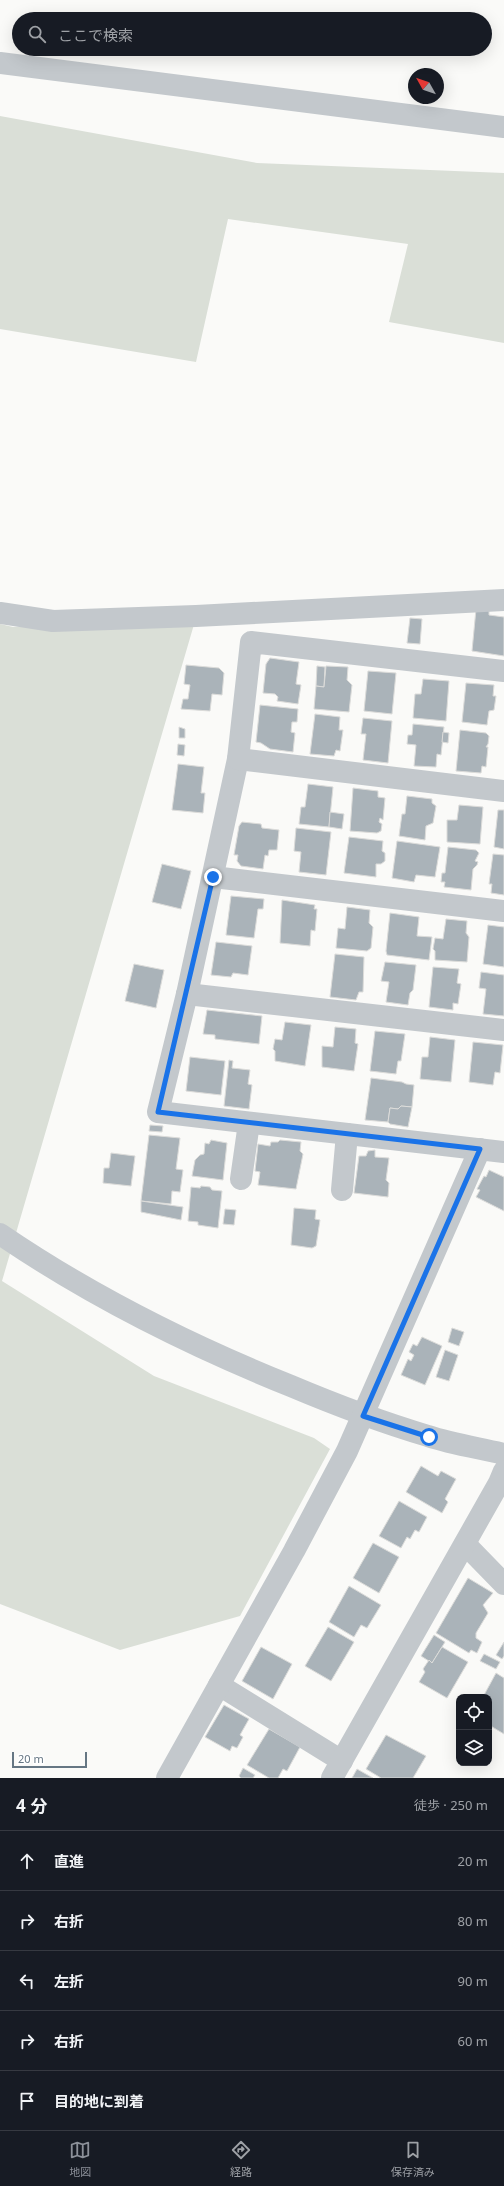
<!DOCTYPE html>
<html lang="ja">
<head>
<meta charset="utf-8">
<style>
  :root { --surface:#171b24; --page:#20242c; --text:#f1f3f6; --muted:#9ea1a6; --line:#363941; --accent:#8c9099 }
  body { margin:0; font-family:"Noto Sans","Noto Sans JP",sans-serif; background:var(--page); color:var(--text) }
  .controls { position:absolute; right:12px; bottom:12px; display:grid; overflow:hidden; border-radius:8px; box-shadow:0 4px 16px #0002 }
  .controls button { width:36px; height:36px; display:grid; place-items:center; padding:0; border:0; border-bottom:1px solid var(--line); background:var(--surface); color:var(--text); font:20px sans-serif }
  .compass { position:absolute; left:408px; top:68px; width:36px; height:36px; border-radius:50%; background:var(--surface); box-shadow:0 4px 16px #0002; rotate:310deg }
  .scale { position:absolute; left:12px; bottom:10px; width:75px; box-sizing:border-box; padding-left:4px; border:2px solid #657683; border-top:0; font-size:11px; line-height:14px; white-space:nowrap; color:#657683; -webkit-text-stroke:3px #fff; paint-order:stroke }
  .stop { position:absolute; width:12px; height:12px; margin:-9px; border:3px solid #1a73e8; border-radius:50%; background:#fff }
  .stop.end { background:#1a73e8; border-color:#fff; box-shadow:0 1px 4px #0008 }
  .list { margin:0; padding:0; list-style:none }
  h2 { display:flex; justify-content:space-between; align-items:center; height:52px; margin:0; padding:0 16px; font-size:17px }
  h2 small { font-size:13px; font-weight:400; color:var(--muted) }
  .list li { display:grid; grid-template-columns:26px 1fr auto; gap:12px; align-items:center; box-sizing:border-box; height:60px; padding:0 16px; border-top:1px solid var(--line) }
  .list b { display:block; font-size:15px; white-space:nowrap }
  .list em { font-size:13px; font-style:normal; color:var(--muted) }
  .icon { flex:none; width:22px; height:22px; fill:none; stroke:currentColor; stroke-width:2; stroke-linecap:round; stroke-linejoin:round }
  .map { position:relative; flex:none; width:504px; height:1778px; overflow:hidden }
  .search { position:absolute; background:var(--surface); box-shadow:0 4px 16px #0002; left:12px; right:12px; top:12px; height:44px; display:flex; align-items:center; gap:10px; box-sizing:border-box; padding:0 14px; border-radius:22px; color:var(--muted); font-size:15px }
  .sheet { height:352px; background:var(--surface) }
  nav { display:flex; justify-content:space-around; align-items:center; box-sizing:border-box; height:56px; border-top:1px solid var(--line); background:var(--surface); font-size:11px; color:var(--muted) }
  nav a { display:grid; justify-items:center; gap:2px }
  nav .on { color:var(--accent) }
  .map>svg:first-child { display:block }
  .green { fill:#dadfd7 }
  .building { fill:#aab3b9; stroke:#dcdcda }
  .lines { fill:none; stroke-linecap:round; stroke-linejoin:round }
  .minor { stroke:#c3c8cc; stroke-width:22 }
  .route { stroke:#1a73e8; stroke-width:5 }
</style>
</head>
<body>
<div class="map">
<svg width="504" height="1778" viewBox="0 0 504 1778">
  <rect width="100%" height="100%" fill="#fafaf8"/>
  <g class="green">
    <polygon points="0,116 257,163 504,173 504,343 389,322 408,244 228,219 196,362 0,329"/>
    <polygon points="195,621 2,1281 154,1376 314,1438 330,1449 240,1616 120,1650 0,1604 0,624 13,627"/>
  </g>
  <g class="building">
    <polygon points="489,607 489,615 504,617 504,656 472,651 476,609"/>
    <polygon points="410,618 422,619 420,644 407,643"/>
    <polygon points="270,658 299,662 296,684 301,685 298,704 277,701 278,697 275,694 263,693 266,664"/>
    <polygon points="186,665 219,668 224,673 222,695 212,694 210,711 181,709 183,699 188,699 190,685 184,684"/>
    <polygon points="317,666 325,667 324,687 316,686"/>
    <polygon points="326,666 348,667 347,680 352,685 349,712 314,709 316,686 324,687"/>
    <polygon points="368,671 396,673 392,714 364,711"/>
    <polygon points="423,679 449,681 446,721 413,718 415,694 421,694"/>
    <polygon points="466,683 494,685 493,696 496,696 494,710 489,711 487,725 462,722"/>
    <polygon points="260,705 298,709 297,722 292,722 291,732 295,733 293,752 270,749 261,743 256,742"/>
    <polygon points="315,714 340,717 339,730 343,730 340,751 336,750 334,756 310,754"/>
    <polygon points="363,718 392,721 388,763 363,760 366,734 361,734"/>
    <polygon points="413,724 444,727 441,755 437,754 436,767 414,766 416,745 407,744 408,735 412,735"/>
    <polygon points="179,727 185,729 185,738 179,738"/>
    <polygon points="460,730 486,733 489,736 488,744 486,747 488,747 486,767 482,766 481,773 456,771"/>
    <polygon points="443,732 449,733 448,743 442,742"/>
    <polygon points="178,744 185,745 184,756 177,755"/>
    <polygon points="178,764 204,767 201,793 205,793 203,813 172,810"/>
    <polygon points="308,784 333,787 329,827 299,824 301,807 305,807"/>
    <polygon points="353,788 378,791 378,797 385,798 383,820 380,818 379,822 382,824 381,831 377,833 350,831"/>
    <polygon points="407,796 432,799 432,803 436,806 433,823 426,826 425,840 399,836 402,814 405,814"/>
    <polygon points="459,805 483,807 480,844 447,842 447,820 457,820"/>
    <polygon points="498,810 504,810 504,849 494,847"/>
    <polygon points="330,812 344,814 342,829 329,827"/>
    <polygon points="242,822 261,824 262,828 279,830 277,850 269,850 268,856 265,855 263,869 241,866 237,861 238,855 234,855 239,826"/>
    <polygon points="296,828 331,832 326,875 299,872 301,852 294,851"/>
    <polygon points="349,837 383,841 382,851 385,853 385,861 381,864 376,864 376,877 344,873"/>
    <polygon points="397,841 440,847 435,877 416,875 414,882 392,878"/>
    <polygon points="448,847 476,850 479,853 475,861 478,862 477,865 473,869 471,890 444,887 445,882 441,882 442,873 445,873"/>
    <polygon points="493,854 504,855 504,895 491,893 492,884 489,884"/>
    <polygon points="162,864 191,871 181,909 152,902"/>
    <polygon points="231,896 264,899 263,909 258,909 254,938 226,935"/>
    <polygon points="282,900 315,905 314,909 317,909 315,931 311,930 310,946 280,943"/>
    <polygon points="347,907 370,910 369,923 373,927 371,948 367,951 336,948 338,928 345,929"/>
    <polygon points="390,913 419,917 417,936 432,937 429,960 387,955 386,951"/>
    <polygon points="446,919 467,921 466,933 469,937 467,962 435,960 435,951 433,949 435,938 443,939"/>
    <polygon points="488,925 504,927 504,967 483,964"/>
    <polygon points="216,942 252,946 248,975 233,973 231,977 211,975"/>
    <polygon points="335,954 364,957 363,992 359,992 356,1000 330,997"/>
    <polygon points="385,962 416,965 413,990 410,993 408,1005 386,1002 389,982 381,981"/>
    <polygon points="134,964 164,970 156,1008 125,1001"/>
    <polygon points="433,967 459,969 457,983 461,984 458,1004 453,1003 453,1010 429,1007"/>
    <polygon points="481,972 504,975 504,1016 483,1014 486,989 479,988"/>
    <polygon points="207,1010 262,1016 259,1044 215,1039 215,1035 203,1034"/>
    <polygon points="285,1022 311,1025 305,1066 275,1061 275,1051 273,1049 275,1039 282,1040"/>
    <polygon points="335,1027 356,1029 355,1043 358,1044 354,1071 322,1067 322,1046 333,1047"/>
    <polygon points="375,1031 405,1034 401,1061 398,1061 396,1074 370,1071"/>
    <polygon points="430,1037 455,1040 451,1082 420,1079 422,1057 428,1057"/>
    <polygon points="473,1042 503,1045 500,1073 495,1072 493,1085 469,1082"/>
    <polygon points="190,1057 225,1061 221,1095 186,1091"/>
    <polygon points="229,1060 233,1061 232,1068 250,1070 248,1084 252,1085 249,1109 224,1106"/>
    <polygon points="371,1078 402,1082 406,1084 414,1085 412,1107 401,1106 398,1109 390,1108 388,1122 365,1120"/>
    <polygon points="401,1106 412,1107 408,1127 390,1124 388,1122 390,1108 398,1109"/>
    <polygon points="150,1125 163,1126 162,1132 149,1131"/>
    <polygon points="149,1135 180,1138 176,1169 183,1170 180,1192 172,1191 171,1204 141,1201"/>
    <polygon points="211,1140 227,1143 223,1180 192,1176 195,1160 200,1155 204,1154 205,1143 209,1144"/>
    <polygon points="280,1140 301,1142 300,1151 303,1154 296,1189 258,1185 260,1172 255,1171 258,1144 270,1146 271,1142 278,1142"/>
    <polygon points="375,1150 375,1157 389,1158 386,1180 389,1183 388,1197 354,1193 359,1156 366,1156 368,1151"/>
    <polygon points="111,1153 135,1156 131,1186 103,1183 104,1168 109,1168"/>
    <polygon points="489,1170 504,1177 504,1211 476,1197 480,1190 477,1189 484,1176 486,1177"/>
    <polygon points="201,1186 210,1187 212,1190 222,1191 218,1228 198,1225 198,1222 188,1221 191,1187 200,1188"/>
    <polygon points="141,1201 183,1207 181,1220 141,1212"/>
    <polygon points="294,1208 316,1210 315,1219 320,1220 316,1246 312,1248 291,1245"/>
    <polygon points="225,1209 236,1210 234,1225 223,1224"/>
    <polygon points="452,1328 464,1332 459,1346 448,1342"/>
    <polygon points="422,1337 442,1346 425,1385 401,1375 408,1359 411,1361 414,1355 409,1352 413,1344 417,1346"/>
    <polygon points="445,1350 458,1355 449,1381 436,1377"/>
    <polygon points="421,1466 438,1476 441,1471 456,1479 445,1499 448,1502 442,1513 406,1492"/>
    <polygon points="399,1501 427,1517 419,1532 415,1530 410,1539 407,1537 401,1548 379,1536"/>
    <polygon points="373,1543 399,1557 379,1593 353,1578"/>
    <polygon points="468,1578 493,1593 483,1605 488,1613 476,1633 476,1638 482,1642 477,1653 471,1650 469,1653 436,1633"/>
    <polygon points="349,1586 381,1605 367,1628 361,1625 354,1637 329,1622"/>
    <polygon points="328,1627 354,1642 331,1681 305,1666"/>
    <polygon points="434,1635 445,1642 432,1663 421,1656"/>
    <polygon points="504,1642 504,1656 502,1659 496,1655"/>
    <polygon points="261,1647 292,1664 273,1699 242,1681"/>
    <polygon points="442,1647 468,1662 447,1698 419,1682 425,1672 423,1669 429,1660 432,1663"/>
    <polygon points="484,1654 500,1662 496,1669 480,1661"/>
    <polygon points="496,1673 504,1678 504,1734 489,1725 489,1697 483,1697"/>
    <polygon points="224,1705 249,1719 240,1735 243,1737 237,1748 232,1746 230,1751 205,1737"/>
    <polygon points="269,1729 300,1747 287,1771 283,1769 278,1778 269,1778 247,1765"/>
    <polygon points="386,1735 426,1756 413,1778 381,1778 366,1769"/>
    <polygon points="243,1768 255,1775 253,1778 241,1778 239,1776"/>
    <polygon points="357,1769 373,1778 352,1778"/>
  </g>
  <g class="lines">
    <g class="minor">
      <polyline points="0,63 504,127"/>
      <polyline points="0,613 53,621 196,616 504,600"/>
      <polyline points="504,671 251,642 238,759 187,994 158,1112 504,1152"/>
      <polyline points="238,759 504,791"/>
      <polyline points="213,877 504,911"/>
      <polyline points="187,994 504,1030"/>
      <polyline points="241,1179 249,1123"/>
      <polyline points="342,1190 347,1134"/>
      <path d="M0,1234C91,1296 189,1345 291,1386C336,1405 381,1422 428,1436C452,1444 479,1448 504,1454"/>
      <polyline points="465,1544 504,1584"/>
      <polyline points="219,1685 342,1761"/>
      <polyline points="167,1778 294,1551 347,1451 480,1149"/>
      <polyline points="332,1778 499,1483 504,1471"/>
    </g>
  </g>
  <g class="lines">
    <polyline class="route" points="213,877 158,1112 480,1149 363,1416 429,1437"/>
  </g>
</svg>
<div class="controls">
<button><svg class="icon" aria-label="locate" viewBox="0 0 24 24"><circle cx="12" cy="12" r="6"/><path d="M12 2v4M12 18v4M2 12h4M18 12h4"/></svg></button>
<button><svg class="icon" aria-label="layers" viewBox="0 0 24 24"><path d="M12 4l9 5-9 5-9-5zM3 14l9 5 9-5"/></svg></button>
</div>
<svg class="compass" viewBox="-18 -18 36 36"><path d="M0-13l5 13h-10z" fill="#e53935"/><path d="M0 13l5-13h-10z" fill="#9ea1a6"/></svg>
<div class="scale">20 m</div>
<div class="stop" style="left:429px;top:1437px"></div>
<div class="stop end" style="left:213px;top:877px"></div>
<div class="search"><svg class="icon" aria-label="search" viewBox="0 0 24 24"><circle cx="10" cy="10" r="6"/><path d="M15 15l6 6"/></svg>ここで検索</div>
</div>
<section class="sheet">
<h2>4 分<small>徒歩 · 250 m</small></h2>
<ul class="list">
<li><svg class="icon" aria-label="ahead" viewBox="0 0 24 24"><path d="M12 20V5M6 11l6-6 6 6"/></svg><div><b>直進</b></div><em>20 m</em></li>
<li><svg class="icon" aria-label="right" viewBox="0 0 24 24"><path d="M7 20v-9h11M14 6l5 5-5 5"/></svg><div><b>右折</b></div><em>80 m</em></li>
<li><svg class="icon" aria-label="left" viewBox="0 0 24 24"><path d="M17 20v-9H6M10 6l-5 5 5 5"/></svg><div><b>左折</b></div><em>90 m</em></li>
<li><svg class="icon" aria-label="right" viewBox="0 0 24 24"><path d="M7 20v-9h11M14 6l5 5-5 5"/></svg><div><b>右折</b></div><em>60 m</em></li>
<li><svg class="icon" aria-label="arrive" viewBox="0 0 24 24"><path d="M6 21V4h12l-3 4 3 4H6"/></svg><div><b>目的地に到着</b></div></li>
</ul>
</section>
<nav>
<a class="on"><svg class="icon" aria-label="map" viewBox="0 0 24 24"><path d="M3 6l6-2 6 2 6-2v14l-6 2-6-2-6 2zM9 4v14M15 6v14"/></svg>地図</a>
<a><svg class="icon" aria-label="directions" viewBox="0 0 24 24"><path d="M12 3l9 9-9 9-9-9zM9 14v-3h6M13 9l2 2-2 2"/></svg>経路</a>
<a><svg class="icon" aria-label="saved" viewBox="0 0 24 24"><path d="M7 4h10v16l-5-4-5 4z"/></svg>保存済み</a>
</nav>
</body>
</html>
